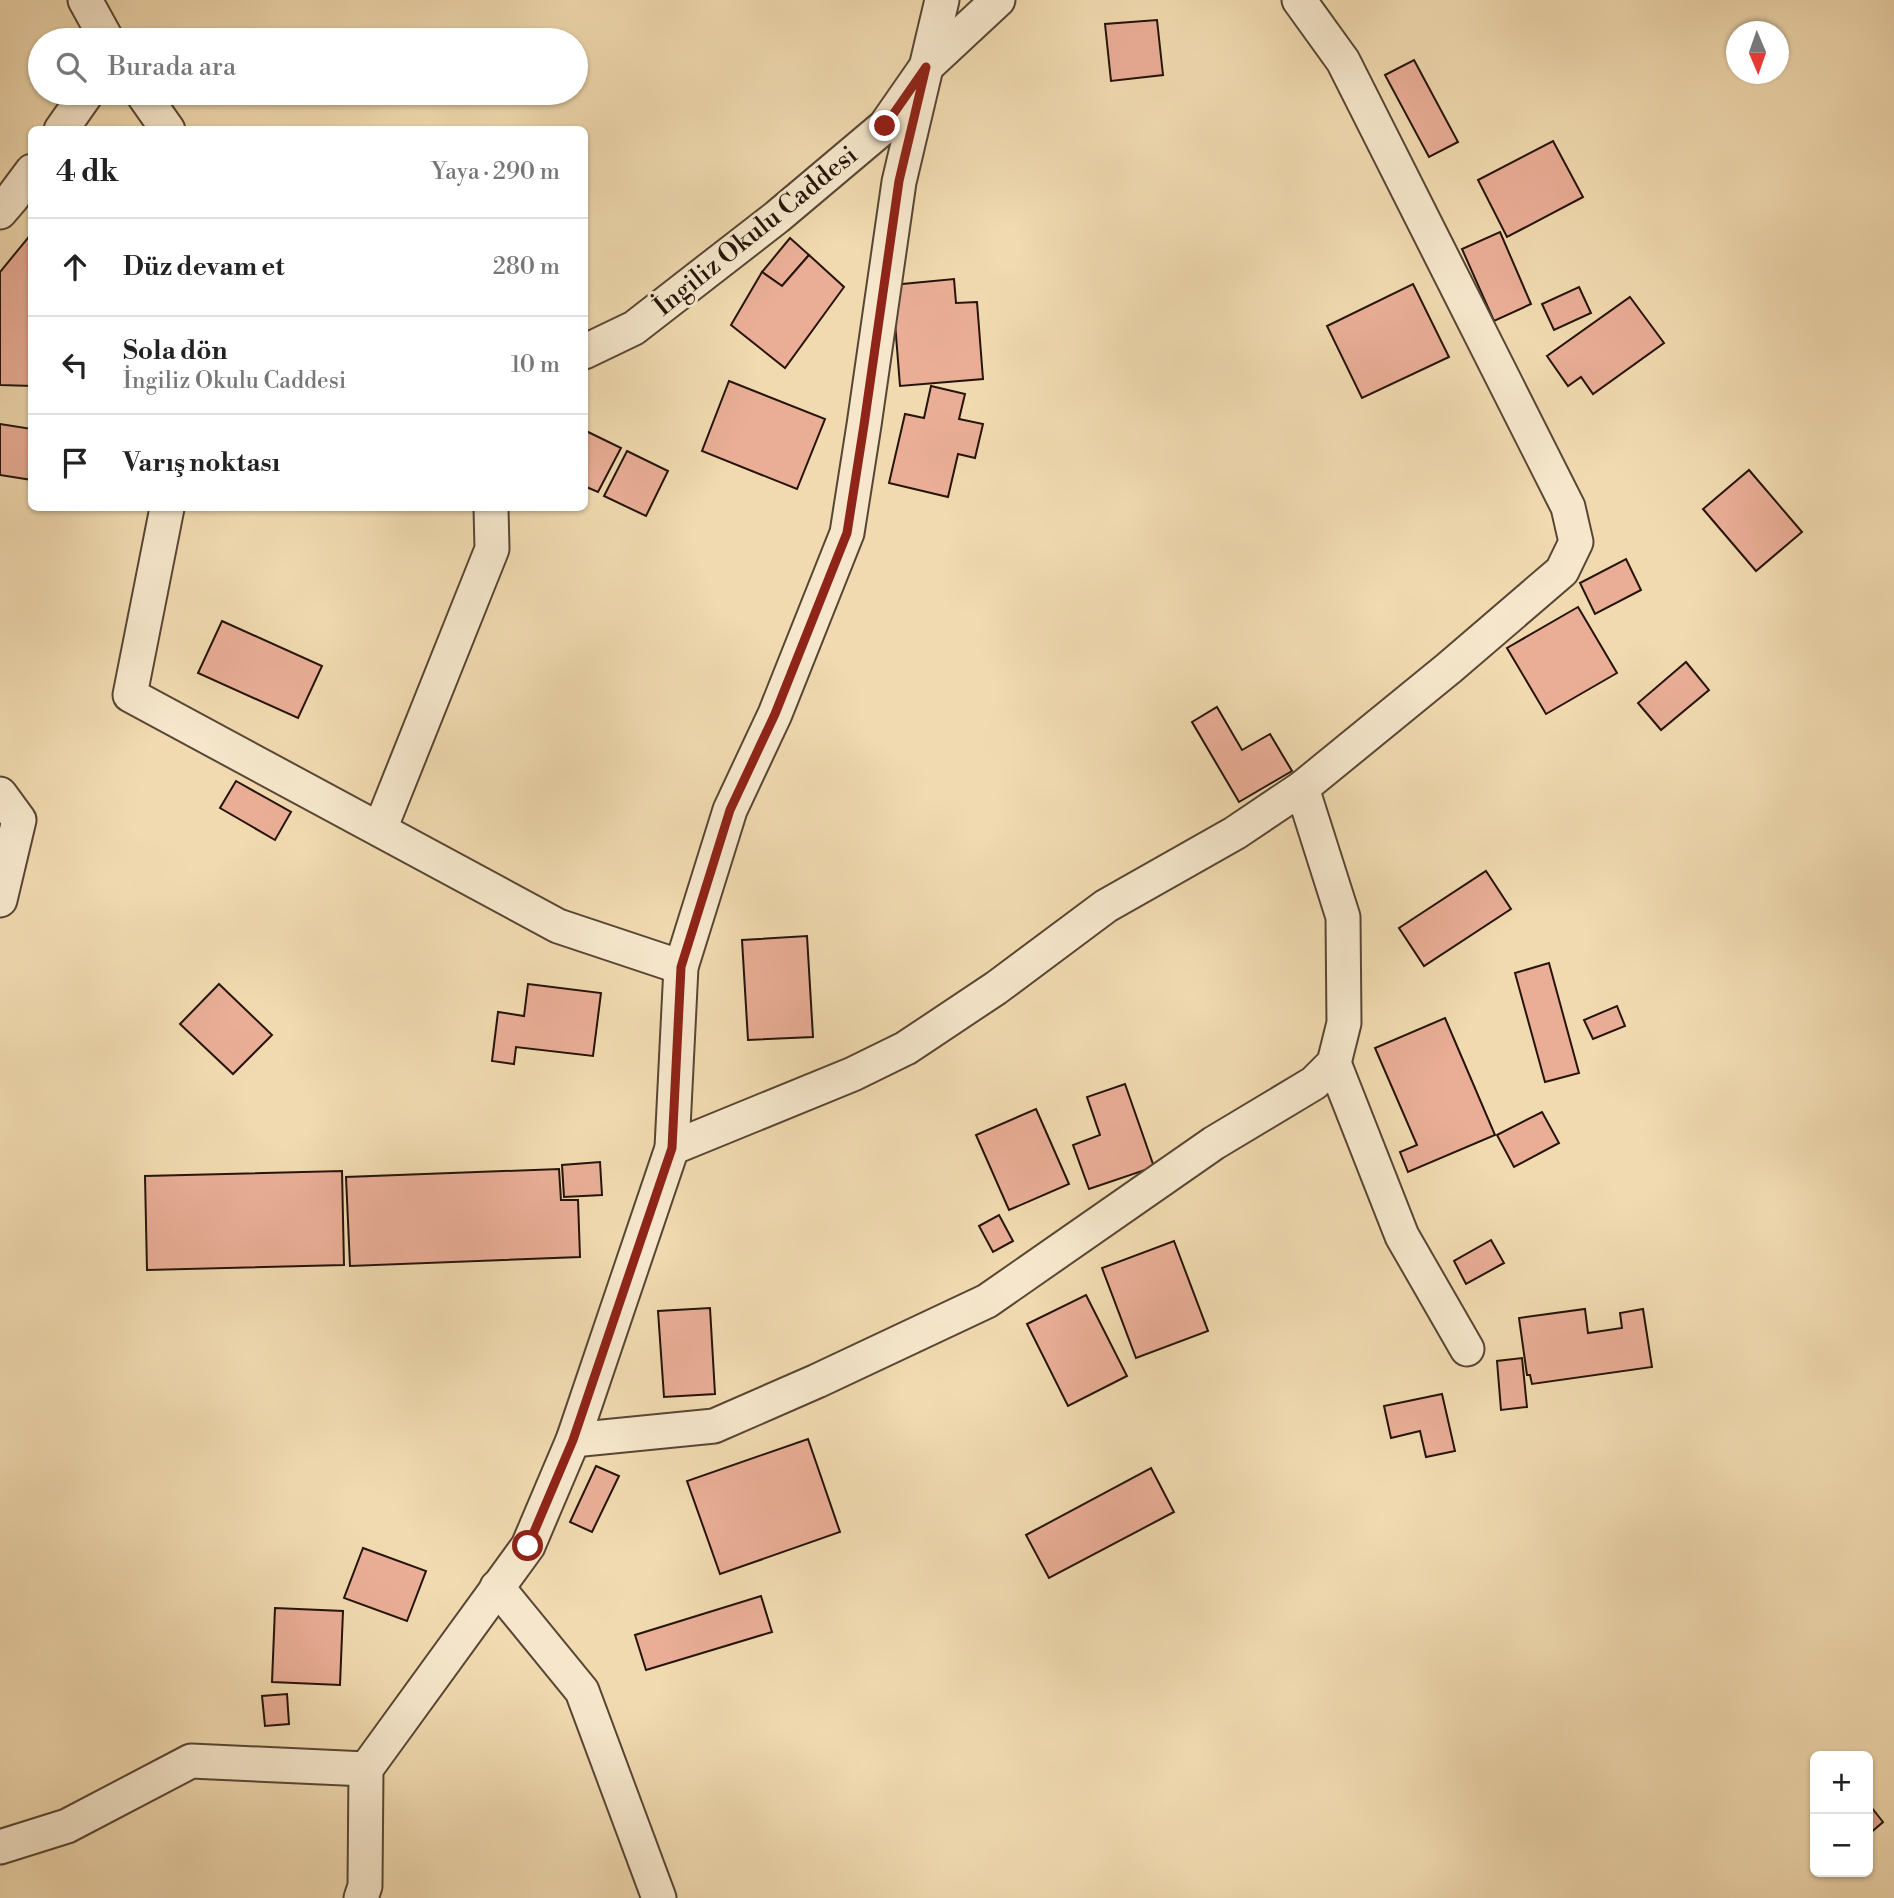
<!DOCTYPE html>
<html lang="tr">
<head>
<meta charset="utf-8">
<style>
  :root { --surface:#fff; --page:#f2f2f2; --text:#222; --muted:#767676; --line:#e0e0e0 }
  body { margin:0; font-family:"Libre Bodoni",serif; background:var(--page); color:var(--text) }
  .controls { position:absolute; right:21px; bottom:21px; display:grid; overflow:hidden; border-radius:10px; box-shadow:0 2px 5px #0004 }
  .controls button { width:63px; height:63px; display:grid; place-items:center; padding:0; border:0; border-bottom:2px solid var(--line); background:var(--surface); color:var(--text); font:35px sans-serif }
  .compass { position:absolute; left:1726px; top:21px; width:63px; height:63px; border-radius:50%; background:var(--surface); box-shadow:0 2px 5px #0004; rotate:178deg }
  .stop { position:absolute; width:21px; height:21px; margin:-16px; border:5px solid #8f2418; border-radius:50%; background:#fff }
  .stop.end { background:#8f2418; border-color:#fff; box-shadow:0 2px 7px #0008 }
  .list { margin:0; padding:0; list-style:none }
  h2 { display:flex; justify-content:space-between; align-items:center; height:91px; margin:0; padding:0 28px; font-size:30px }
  h2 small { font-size:23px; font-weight:400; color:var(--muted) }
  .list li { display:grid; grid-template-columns:46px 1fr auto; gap:21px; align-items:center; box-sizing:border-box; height:98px; padding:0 28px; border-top:2px solid var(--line) }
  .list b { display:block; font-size:26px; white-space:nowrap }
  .list p { margin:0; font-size:23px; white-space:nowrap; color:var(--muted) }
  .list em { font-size:23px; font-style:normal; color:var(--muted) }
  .icon { flex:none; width:38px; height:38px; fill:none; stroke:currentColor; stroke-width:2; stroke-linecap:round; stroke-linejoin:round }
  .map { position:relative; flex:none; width:1894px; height:1898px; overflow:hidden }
  .search { position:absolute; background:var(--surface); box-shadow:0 2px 5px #0004; left:28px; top:28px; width:560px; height:77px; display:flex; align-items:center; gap:18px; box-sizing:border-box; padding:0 24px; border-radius:38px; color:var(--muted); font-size:26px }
  .panel { position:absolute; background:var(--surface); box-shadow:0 2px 5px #0004; left:28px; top:126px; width:560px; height:385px; border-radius:10px }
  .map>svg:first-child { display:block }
  .building { fill:#eaae97; stroke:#25140a; stroke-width:2 }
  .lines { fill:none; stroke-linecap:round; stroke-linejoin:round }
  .street-casing { stroke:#584634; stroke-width:37 }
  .street { stroke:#f6e7cc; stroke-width:33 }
  .route { stroke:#8f2418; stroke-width:9 }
  .labels { text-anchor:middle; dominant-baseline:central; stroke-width:6; stroke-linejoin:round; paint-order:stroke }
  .street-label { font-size:26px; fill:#25140a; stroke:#f6e7cc }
</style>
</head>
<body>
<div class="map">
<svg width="1894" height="1898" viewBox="0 0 1894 1898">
  <rect width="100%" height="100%" fill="#f1dab0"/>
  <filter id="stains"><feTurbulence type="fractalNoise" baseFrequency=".00286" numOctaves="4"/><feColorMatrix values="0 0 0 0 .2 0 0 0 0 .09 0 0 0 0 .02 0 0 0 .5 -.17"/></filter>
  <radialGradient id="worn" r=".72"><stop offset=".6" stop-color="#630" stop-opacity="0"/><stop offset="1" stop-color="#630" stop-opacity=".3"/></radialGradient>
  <g class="building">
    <polygon points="1157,20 1163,75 1111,81 1105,24"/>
    <polygon points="1414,60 1458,142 1429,157 1385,75"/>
    <polygon points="1553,141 1583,197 1507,237 1478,180"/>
    <polygon points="1500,232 1531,304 1494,321 1462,249"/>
    <polygon points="32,233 32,386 0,385 0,272"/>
    <polygon points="790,238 809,255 782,286 762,272"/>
    <polygon points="809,255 844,287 785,368 731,325 762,272 782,286"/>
    <polygon points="954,279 956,303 977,302 983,379 900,386 892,285"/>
    <polygon points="1413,284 1449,357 1362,398 1327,326"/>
    <polygon points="1579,287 1591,313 1554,330 1542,304"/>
    <polygon points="1630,297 1664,343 1593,394 1581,377 1568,386 1547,356"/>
    <polygon points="729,381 825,419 797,489 702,451"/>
    <polygon points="931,386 965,394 959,419 983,424 975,458 958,454 948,497 889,483 905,414 924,418"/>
    <polygon points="0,424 32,429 32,480 0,475"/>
    <polygon points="584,430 621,448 598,492 584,486"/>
    <polygon points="627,451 668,471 646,516 604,496"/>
    <polygon points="1749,470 1802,532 1756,571 1703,509"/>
    <polygon points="1626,559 1641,590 1595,614 1580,583"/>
    <polygon points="1578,607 1617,673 1546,714 1507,648"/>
    <polygon points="222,621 322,666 298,718 198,673"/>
    <polygon points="1686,662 1709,690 1661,730 1638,703"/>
    <polygon points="1217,707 1242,750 1270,734 1292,771 1239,802 1192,722"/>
    <polygon points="236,781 291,812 275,840 220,808"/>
    <polygon points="1486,871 1511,909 1424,966 1399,928"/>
    <polygon points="807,936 813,1037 748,1040 742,940"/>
    <polygon points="1549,963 1579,1073 1545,1082 1515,973"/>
    <polygon points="219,984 272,1035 233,1074 180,1024"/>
    <polygon points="528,984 601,993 593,1056 516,1047 514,1064 492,1061 498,1012 524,1016"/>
    <polygon points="1617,1006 1625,1026 1593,1039 1584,1020"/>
    <polygon points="1445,1018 1495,1135 1408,1172 1400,1152 1417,1145 1375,1048"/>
    <polygon points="1125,1084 1154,1167 1089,1189 1073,1145 1100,1135 1087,1097"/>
    <polygon points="1036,1109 1069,1184 1009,1210 976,1135"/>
    <polygon points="1542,1112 1559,1143 1514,1167 1497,1135"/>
    <polygon points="600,1162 602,1195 564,1197 562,1165"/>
    <polygon points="559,1169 561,1200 578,1200 580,1257 350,1266 346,1177"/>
    <polygon points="342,1171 344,1265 147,1270 145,1176"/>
    <polygon points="999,1215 1013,1241 993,1252 979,1226"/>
    <polygon points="1491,1240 1504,1263 1466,1284 1454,1261"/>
    <polygon points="1174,1241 1208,1331 1136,1358 1102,1268"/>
    <polygon points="1086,1295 1127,1376 1068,1406 1027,1324"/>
    <polygon points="710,1308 715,1394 664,1397 658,1311"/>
    <polygon points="1585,1309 1588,1333 1622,1328 1620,1313 1643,1309 1652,1367 1532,1384 1530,1375 1527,1375 1519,1318"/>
    <polygon points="1522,1358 1527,1407 1501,1410 1497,1361"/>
    <polygon points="1442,1394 1455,1451 1426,1457 1420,1431 1391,1438 1384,1406"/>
    <polygon points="808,1439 840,1532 720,1574 687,1481"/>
    <polygon points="596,1466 619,1476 592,1532 570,1522"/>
    <polygon points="1151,1468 1174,1512 1049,1578 1026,1535"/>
    <polygon points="363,1548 426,1571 407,1621 344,1598"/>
    <polygon points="761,1596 772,1632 646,1670 635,1635"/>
    <polygon points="275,1608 343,1611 340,1685 272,1682"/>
    <polygon points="287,1694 289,1724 265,1726 262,1696"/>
    <polygon points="1868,1803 1883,1822 1868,1835"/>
  </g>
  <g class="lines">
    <g class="street-casing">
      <g id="street">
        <polyline points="85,0 107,40"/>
        <polyline points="142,93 168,130"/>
        <polyline points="61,130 87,93"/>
        <polyline points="0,212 12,198 32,171"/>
        <polyline points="584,352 634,328 777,217 885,126 926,67 998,0"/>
        <polyline points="167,508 130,695 558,926 681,967"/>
        <polyline points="0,794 19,820 0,900"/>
        <polyline points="380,829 492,549 491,508"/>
        <polyline points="1334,1063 1402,1236 1467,1349"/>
        <polyline points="672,1148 853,1074 906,1048 996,988 1106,906 1235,833 1302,788 1449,668 1562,571 1576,542 1568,507 1343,61 1299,0"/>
        <polyline points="573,1440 714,1426 817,1381 987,1301 1214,1143 1314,1083 1334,1063 1344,1023 1343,917 1302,788"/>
        <polyline points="497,1587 582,1691 659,1898"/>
        <polyline points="0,1847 67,1826 191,1761 366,1769"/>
        <polyline points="361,1898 365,1886 366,1769 528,1546 573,1440 672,1148 681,967 730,810 775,714 847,533 864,425 899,182 942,0"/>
      </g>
    </g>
    <use href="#street" class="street"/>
  </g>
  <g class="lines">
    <polyline class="route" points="528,1546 573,1440 672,1148 681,967 730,810 775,714 847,533 864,425 899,181 926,67 885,126"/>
  </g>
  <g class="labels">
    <g class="street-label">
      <text transform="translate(756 231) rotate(-39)">İngiliz Okulu Caddesi</text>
    </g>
  </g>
  <rect width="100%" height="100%" filter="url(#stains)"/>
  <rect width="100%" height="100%" fill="url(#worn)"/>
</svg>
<div class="controls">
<button>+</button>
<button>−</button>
</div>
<svg class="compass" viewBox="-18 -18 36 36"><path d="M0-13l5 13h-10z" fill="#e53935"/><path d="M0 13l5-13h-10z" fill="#767676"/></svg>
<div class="stop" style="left:528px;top:1546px"></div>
<div class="stop end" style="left:885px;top:126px"></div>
<div class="search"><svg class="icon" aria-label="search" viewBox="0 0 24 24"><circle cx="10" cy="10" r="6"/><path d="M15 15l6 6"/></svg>Burada ara</div>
<section class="panel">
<h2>4 dk<small>Yaya · 290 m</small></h2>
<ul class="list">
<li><svg class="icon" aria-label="ahead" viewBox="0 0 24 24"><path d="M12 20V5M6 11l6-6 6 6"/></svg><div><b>Düz devam et</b></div><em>280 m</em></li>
<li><svg class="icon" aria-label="left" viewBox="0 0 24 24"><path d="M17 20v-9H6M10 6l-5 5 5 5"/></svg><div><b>Sola dön</b><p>İngiliz Okulu Caddesi</p></div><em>10 m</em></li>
<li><svg class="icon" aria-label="arrive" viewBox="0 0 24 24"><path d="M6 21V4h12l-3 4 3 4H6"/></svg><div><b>Varış noktası</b></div></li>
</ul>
</section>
</div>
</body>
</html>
